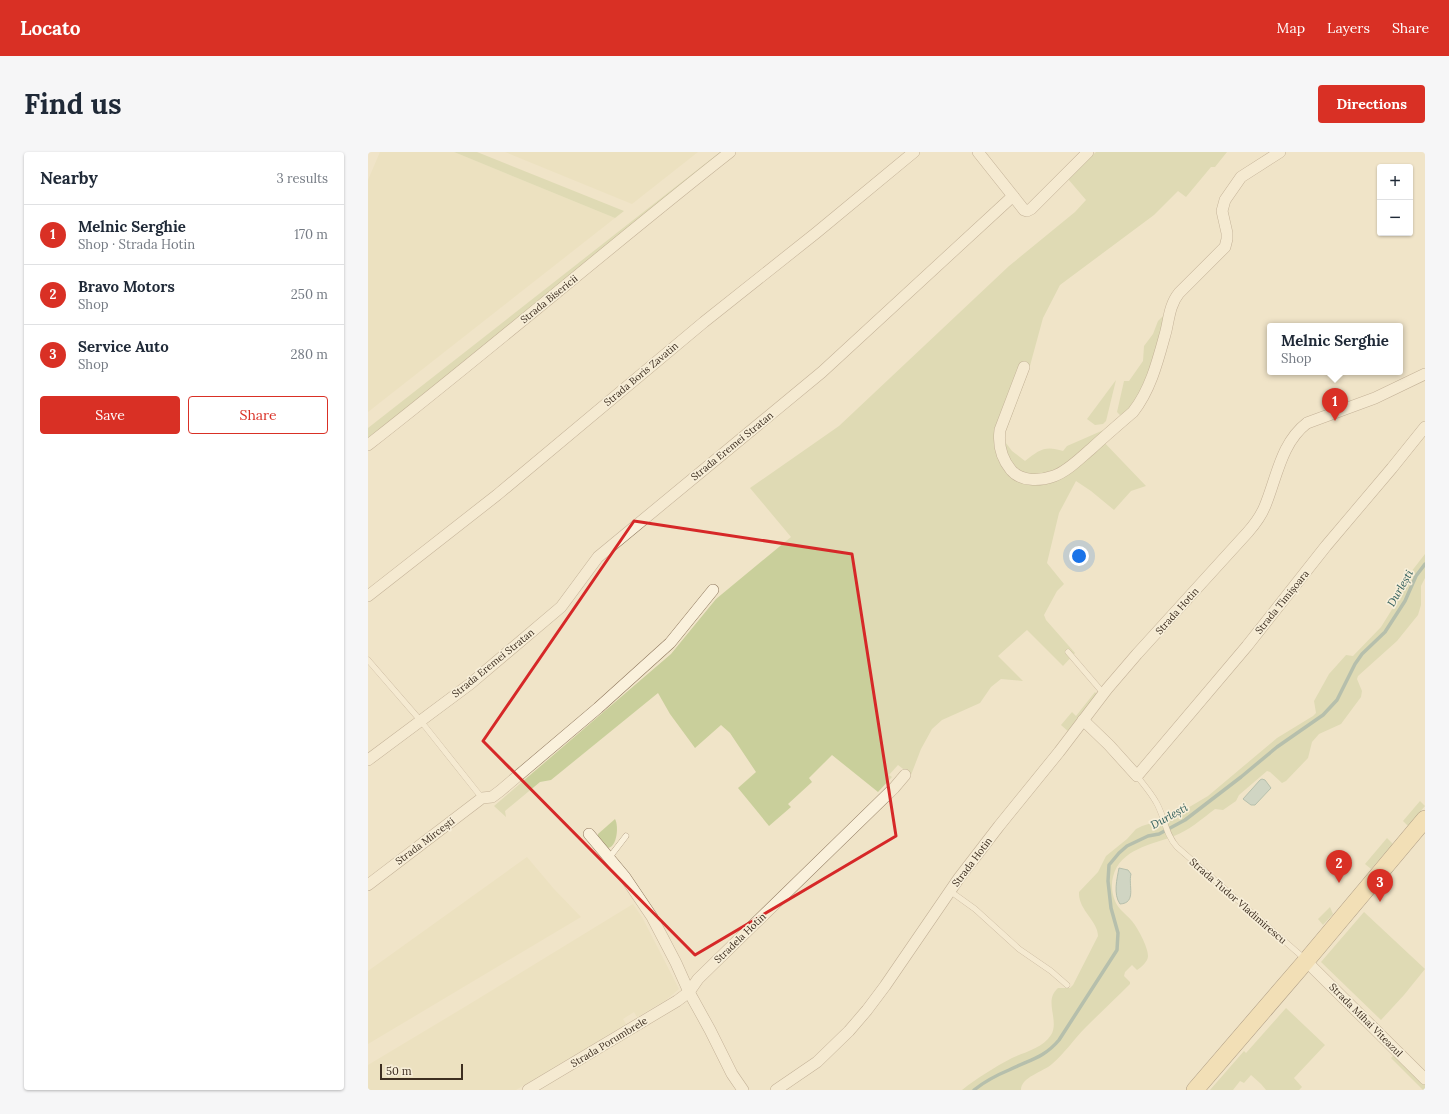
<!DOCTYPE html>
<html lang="en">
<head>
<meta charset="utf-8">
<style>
  :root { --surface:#fff; --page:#f6f6f7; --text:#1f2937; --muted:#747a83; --line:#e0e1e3; --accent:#d93025 }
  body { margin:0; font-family:Lora,serif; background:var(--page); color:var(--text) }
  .controls { position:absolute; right:12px; top:12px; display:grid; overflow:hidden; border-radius:4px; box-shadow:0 1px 3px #0004 }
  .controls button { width:36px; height:36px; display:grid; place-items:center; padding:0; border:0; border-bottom:1px solid var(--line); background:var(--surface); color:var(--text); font:20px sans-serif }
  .scale { position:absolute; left:12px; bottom:10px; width:83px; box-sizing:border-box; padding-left:4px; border:2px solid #3d2e20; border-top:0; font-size:11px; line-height:14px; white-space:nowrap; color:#3d2e20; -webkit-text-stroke:3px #f7eed8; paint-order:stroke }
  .you { position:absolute; left:711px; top:404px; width:14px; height:14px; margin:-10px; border:3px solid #fff; border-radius:50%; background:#1a73e8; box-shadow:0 0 0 6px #1a73e833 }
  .badge { display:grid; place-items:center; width:26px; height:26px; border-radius:50%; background:var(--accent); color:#fff; font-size:13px; font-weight:700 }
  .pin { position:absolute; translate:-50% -33px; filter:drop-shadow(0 1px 2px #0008) }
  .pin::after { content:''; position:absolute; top:21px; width:14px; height:12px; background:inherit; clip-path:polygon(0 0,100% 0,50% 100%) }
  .popup { position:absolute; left:899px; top:171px; width:136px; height:52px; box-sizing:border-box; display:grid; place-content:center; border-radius:4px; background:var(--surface); filter:drop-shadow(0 1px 3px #0005); font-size:13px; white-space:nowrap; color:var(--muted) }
  .popup b { font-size:15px; color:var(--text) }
  .popup::after { content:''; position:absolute; left:50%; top:100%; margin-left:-8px; border:8px solid transparent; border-top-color:var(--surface) }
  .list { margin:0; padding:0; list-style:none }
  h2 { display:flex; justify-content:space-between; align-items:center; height:52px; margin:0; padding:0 16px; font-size:17px }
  h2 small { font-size:13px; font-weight:400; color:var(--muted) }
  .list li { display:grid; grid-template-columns:26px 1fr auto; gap:12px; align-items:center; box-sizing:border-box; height:60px; padding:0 16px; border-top:1px solid var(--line) }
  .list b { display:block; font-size:15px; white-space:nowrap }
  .list p { margin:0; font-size:13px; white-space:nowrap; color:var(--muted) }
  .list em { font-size:13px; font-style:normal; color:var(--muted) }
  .actions { display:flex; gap:8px; padding:12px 16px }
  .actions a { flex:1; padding:9px 0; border:1px solid var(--accent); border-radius:4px; text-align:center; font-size:14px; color:var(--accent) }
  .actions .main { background:var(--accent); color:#fff }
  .map { position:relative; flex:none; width:1057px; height:938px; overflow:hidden; border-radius:4px }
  header { display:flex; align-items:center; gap:24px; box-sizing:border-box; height:56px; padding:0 20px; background:var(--accent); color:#fff }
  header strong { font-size:19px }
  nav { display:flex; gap:22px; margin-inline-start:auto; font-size:14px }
  .intro { display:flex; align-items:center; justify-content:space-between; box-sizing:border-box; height:96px; padding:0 24px }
  h1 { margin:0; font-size:28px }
  .button { padding:10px 18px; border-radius:4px; background:var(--accent); color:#fff; font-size:14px; font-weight:700 }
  main { display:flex; gap:24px; padding:0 24px }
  aside { flex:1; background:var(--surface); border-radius:4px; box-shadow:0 1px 3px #0004 }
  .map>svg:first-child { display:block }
  .farmland { fill:#e6deb5 }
  .green { fill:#c9cf9b }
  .water { fill:#a9c4bc; stroke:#6f938a }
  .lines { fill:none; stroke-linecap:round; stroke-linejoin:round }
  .stream { stroke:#6f938a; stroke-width:3.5 }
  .lane-casing { stroke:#8d765c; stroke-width:6 }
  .street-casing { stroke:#8d765c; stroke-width:12 }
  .primary-casing { stroke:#5b4430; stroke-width:18 }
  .lane { stroke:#faf1dc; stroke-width:5.5 }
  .street { stroke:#faf1dc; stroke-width:11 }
  .primary { stroke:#f3d9a0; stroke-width:17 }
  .marked { fill:none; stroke:#d62828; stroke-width:3; stroke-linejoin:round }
  .labels { text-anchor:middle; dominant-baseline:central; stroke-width:3.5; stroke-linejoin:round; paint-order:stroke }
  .street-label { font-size:10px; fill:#3d2e20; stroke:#f7eed8 }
  .water-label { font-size:11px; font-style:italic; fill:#2f5d5a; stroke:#f7eed8 }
</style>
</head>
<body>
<header>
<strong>Locato</strong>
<nav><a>Map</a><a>Layers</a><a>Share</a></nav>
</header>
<div class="intro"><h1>Find us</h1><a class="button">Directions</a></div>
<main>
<aside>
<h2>Nearby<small>3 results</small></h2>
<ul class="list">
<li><span class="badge">1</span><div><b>Melnic Serghie</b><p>Shop · Strada Hotin</p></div><em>170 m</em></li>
<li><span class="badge">2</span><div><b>Bravo Motors</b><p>Shop</p></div><em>250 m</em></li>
<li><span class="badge">3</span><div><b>Service Auto</b><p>Shop</p></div><em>280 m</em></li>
</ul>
<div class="actions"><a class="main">Save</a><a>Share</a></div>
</aside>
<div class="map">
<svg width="1057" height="938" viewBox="0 0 1057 938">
  <rect width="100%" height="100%" fill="#f0e4c8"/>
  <g class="farmland">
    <polygon points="12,0 86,0 247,66 0,260 0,28"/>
    <polygon points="137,0 330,0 264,52"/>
    <polygon points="159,705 186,737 213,765 0,892 0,819"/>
    <polygon points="265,752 274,765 311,837 298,848 271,864 269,865 266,860 255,867 258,872 148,938 0,938 0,913 100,853"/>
  </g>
  <g class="green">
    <polygon points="86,0 109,0 256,59 247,66"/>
    <polygon points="352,0 358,0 0,289 0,276"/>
    <path d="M728,0H859L847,15H843L818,45L810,39L786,63L692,133L675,166L660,221L635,287L644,299L657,309C671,298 677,293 695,299L699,294L738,277L732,286L778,334L763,339L746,358L723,339L708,329L691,361L679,411L696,432L689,439L676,463L678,468L707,501L695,514L659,478L630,504L655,529L633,527L623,535L612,551L574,568L564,577L553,597L543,623L530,613L521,623L524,625L510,640L464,603L441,626L444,630L420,652L423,655L401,674L370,636L388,620L362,581L353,573L327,596L302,562L290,541L183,628L172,630L137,659L138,665L126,654L303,502L348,447L423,385L382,336L471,274L641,114L707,60L718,48L700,27Z"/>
    <polygon points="800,149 779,233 760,260 752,263 749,260 756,229 761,229 775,209 776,194 785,182 790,169 796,163"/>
    <polygon points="748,228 738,269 735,272 727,273 719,267"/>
    <path d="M1057,402V426L1053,434V453L1050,463L1029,489L990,524L989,527L994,539L993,545L973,572L951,582L944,590L940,606L918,629L914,631L902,620L899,619L871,643L868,649L855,658L847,657C834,667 820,679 806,684C783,693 752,697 745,725C743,732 744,742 747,749C750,757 758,762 763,768C769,774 780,795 780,804C780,809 774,815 769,818L764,813L757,820L756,824L762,830V832C747,847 732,861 718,875C706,887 697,901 684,912C675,920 653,925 653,938H594C609,926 627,915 644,906C657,900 675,896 683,883C692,868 675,849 690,836H702L705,833L730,784C730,769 710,758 711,740L730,720L738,704L759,687L768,677L774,674L806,664L840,644L909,586L945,564L948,561L946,549L961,522L978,503L985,504L1013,475L1028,451L1036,429Z"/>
    <polygon points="727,540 730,544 702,581 693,573 704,560 708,564"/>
    <polygon points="1052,649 1057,654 1040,674 1035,669"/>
    <path d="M247,667C251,674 249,695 240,696L230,686V682Z"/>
    <polygon points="1019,686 1025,692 1003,717 997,712"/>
    <polygon points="962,755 965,762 955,773 950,767"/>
    <polygon points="996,760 1057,817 1036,843 1013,868 953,810"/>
    <polygon points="918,856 957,893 926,926 934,935 931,938 898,938 893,932 883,923 876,931 872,929 865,938 842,938 876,899 878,901"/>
    <polygon points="1025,904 1031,906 1057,932 1057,938 1055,938 1023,906"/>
  </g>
  <g class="water">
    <polygon points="894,627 897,628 903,636 887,653 883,653 875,647 892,628"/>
    <path d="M751,716L760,718L763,722C760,733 769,751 752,752C745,742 749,727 751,716Z"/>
  </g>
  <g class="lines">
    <path class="stream" d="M606,938C616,930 629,923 641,918C661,908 676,906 691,888L749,798L750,781L743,756L740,729L741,713L751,701L759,694L780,684L791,682L817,668L873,625L909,595L955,563L969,548L987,512L994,502L1017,480L1037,449L1048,424L1057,412"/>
    <g class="lane-casing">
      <g id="lane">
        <polyline points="700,500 736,542"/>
        <polyline points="0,508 52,568 114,646"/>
        <path d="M769,624C776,633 783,641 788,650C797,665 797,682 809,695L937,807"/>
        <polyline points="241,706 258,684"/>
        <polyline points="582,739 607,757 651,797 683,819 699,833"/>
      </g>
    </g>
    <g class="street-casing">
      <g id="street">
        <polyline points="610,0 645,44"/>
        <path d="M656,215L632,278C630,293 634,307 643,318C653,330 672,329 686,324C700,319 712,306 723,297C737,284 751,272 765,260C783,237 790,208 798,179C801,166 802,152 811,141L857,95L859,87V81L854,59L857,48L873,25L912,0"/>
        <path d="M0,293C122,198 240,96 362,0"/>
        <polyline points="0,444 129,343 336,170 448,81 546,0"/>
        <polyline points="715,568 741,593 769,624 879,494 958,394 1024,316 1057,275"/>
        <polyline points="0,608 102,532 193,455 230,405 454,220 645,44 656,58 659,59 663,57 720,0"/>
        <polyline points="221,682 257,725 284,765 308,811 321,840 342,878 364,922 375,938"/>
        <polyline points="0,733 114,646 124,645 132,639 230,556 302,491 345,438"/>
        <polyline points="938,809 1057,927"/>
        <polyline points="160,938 309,849 321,840 330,827 526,636 537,623"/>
        <path d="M408,938L449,910L481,879L499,858L517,834L591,726L631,674L691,600L739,537L769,502L880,380C887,372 893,364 897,354C909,325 913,291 939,271L1007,246L1057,222"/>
      </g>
    </g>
    <g class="primary-casing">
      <polyline id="primary" points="827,938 938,809 1057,667"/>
    </g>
    <use href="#lane" class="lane"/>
    <use href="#street" class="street"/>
    <use href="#primary" class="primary"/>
  </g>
  <path d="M0 0H1057V938H0ZM266,369L484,402L528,684L327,803L115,589Z" fill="#f0e4c8" fill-opacity=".55" fill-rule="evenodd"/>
  <path class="marked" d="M266,369L484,402L528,684L327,803L115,589Z"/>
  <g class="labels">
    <g class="street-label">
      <text transform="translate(181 147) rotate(-39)">Strada Bisericii</text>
      <text transform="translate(273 222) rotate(-40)">Strada Boris Zavatin</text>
      <text transform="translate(364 294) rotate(-39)">Strada Eremei Stratan</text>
      <text transform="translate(914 450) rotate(-51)">Strada Timișoara</text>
      <text transform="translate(809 459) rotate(-48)">Strada Hotin</text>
      <text transform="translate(125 511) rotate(-39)">Strada Eremei Stratan</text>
      <text transform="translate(57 689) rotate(-37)">Strada Mircești</text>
      <text transform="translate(604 710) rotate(-53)">Strada Hotin</text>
      <text transform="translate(870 749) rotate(41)">Strada Tudor Vladimirescu</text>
      <text transform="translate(372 786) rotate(-44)">Stradela Hotin</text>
      <text transform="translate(998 868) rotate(45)">Strada Mihai Viteazul</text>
      <text transform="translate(241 890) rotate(-31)">Strada Porumbrele</text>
    </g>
    <g class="water-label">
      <text transform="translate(1032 436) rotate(-60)">Durlești</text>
      <text transform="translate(801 664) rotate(-29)">Durlești</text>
    </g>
  </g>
</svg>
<div class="controls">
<button>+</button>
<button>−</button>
</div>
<div class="scale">50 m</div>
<div class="you"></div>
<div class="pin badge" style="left:967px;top:269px">1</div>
<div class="popup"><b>Melnic Serghie</b>Shop</div>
<div class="pin badge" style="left:971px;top:731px">2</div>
<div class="pin badge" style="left:1012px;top:750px">3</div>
</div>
</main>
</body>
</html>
